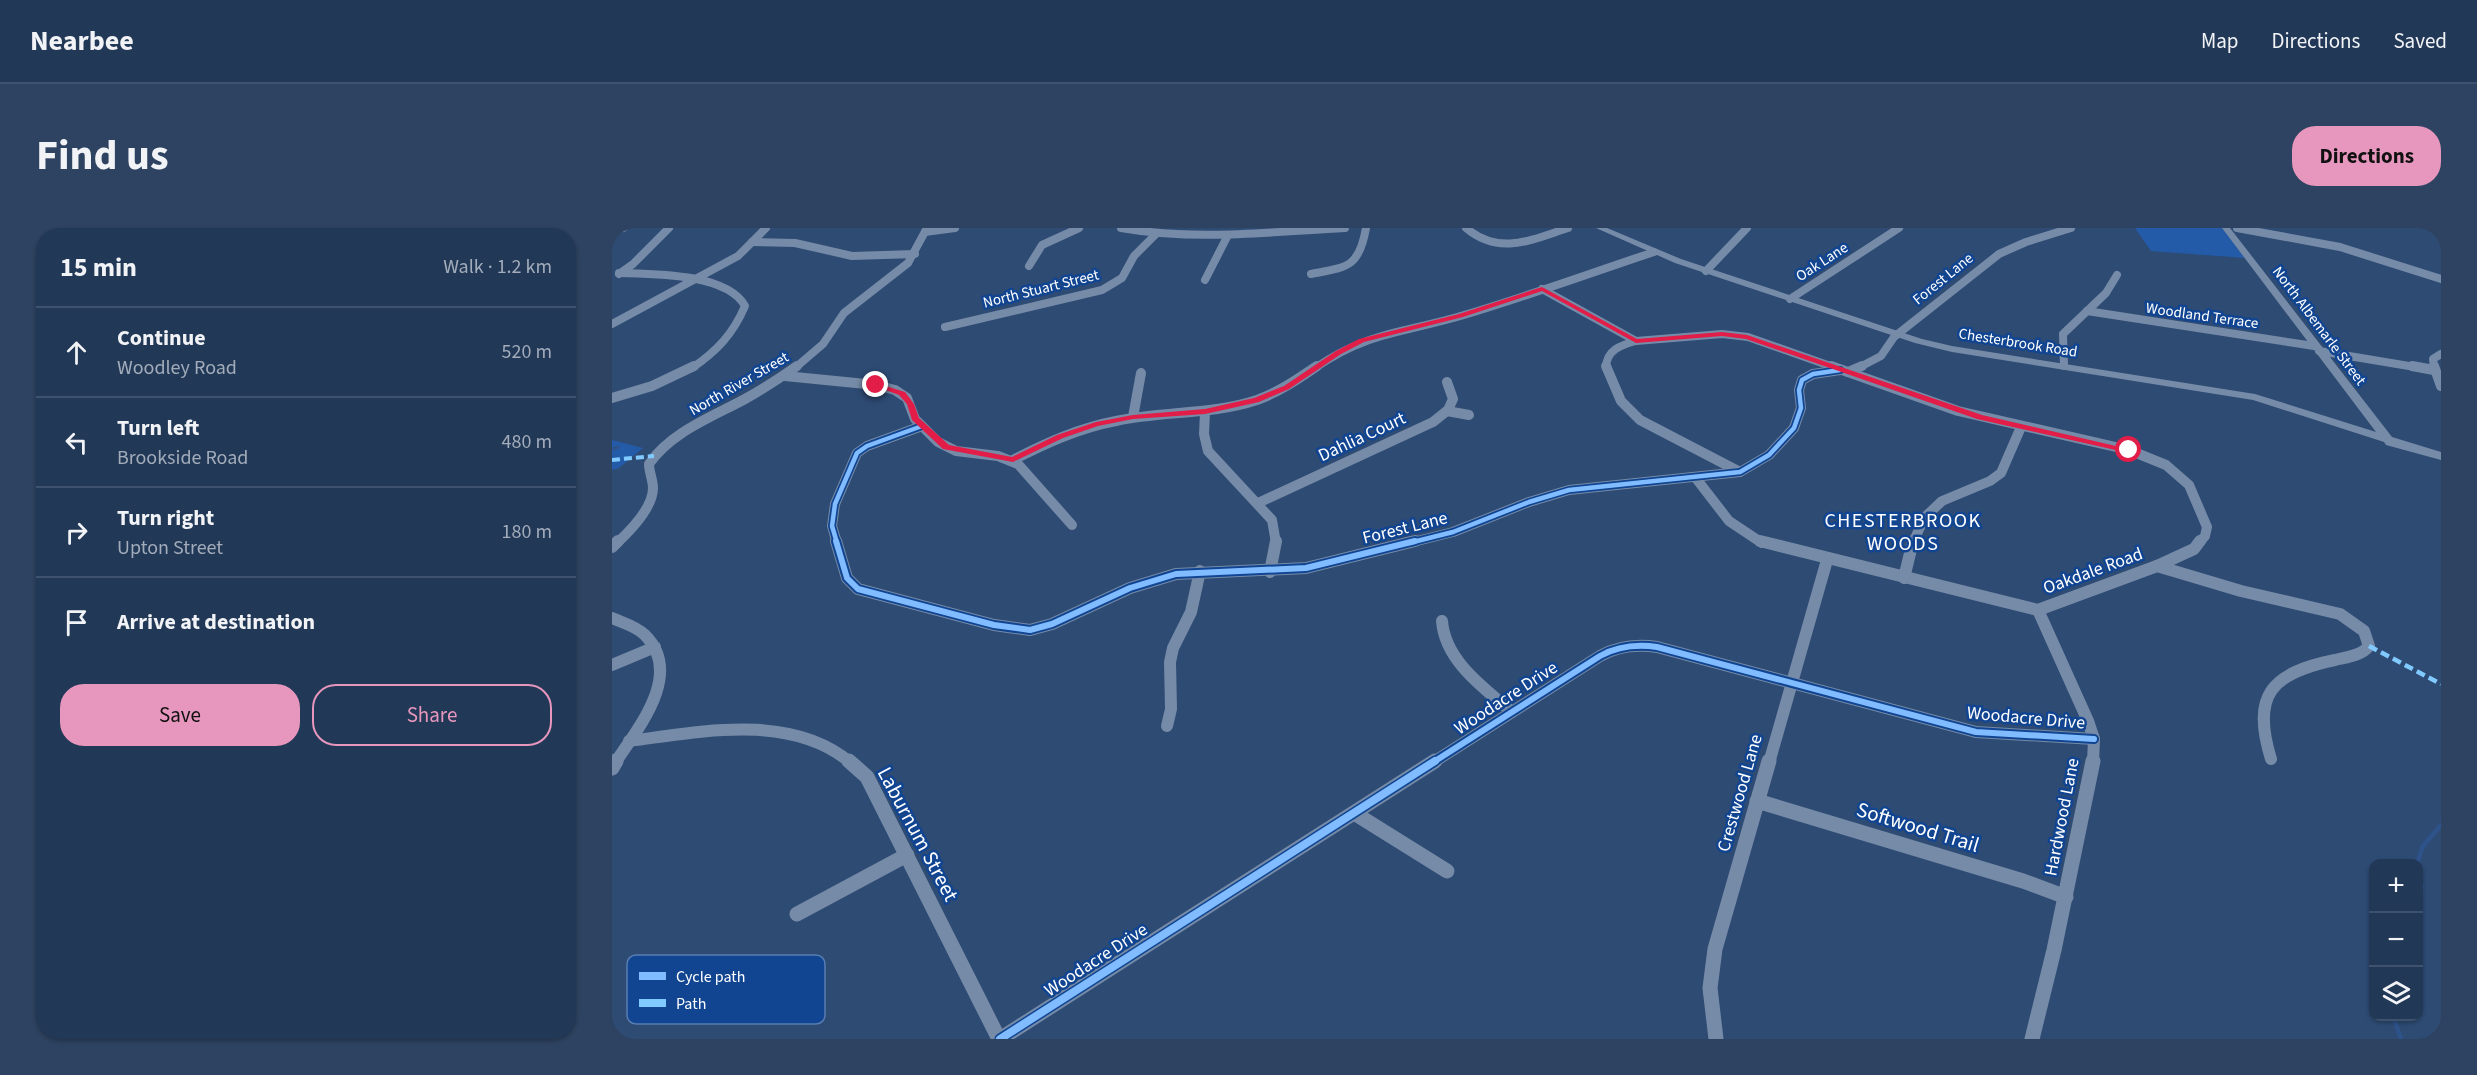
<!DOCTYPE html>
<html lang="en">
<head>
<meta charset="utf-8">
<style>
  :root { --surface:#223857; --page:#2e4361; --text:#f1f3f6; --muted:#a2acba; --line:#3f526d; --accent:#e797bd }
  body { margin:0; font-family:"Source Sans 3",sans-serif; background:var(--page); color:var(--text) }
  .controls { position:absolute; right:18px; bottom:18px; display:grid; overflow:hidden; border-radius:12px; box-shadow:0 2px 4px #0004 }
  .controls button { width:54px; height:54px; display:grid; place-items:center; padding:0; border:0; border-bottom:2px solid var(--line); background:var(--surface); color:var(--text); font:30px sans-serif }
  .stop { position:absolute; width:18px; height:18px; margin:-14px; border:4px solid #e11d48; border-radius:50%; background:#fff }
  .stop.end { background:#e11d48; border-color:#fff; box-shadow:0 2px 6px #0008 }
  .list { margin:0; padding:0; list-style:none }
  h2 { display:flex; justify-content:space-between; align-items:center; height:78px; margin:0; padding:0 24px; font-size:26px }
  h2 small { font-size:20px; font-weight:400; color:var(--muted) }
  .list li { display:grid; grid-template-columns:39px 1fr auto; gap:18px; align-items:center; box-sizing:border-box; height:90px; padding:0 24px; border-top:2px solid var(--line) }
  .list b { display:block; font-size:22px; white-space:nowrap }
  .list p { margin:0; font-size:20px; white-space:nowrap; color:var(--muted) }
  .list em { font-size:20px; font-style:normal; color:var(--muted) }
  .actions { display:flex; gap:12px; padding:18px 24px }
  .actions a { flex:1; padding:14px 0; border:2px solid var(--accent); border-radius:24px; text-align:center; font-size:21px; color:var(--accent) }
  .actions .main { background:var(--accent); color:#111 }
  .icon { flex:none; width:33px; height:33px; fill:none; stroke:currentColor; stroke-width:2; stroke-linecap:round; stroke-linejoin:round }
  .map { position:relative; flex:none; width:1829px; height:811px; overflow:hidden; border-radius:24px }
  header { display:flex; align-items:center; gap:36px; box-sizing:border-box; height:84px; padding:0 30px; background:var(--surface); border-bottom:2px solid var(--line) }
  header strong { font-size:28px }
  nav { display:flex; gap:33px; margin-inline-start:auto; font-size:21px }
  .intro { display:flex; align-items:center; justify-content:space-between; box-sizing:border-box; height:144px; padding:0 36px }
  h1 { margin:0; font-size:42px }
  .button { padding:15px 27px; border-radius:24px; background:var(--accent); color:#111; font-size:21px; font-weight:700 }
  main { display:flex; gap:36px; padding:0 36px }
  aside { flex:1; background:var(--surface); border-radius:24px; box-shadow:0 2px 4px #0004 }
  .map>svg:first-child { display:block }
  .green { fill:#245ba8 }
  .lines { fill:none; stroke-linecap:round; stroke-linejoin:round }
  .stream-far1 { stroke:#2e528a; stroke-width:3 }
  .stream { stroke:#2e528a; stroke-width:4.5 }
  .minor-far3 { stroke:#768ba7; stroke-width:8 }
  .minor-far2 { stroke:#768ba7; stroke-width:10 }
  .minor-far1 { stroke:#768ba7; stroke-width:12 }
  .minor { stroke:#768ba7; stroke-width:15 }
  .tertiary { fill:#768ba7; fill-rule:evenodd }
  .quiet-far1 { stroke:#80caff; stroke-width:4; stroke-dasharray:8 4; stroke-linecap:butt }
  .quiet { stroke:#80caff; stroke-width:4.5; stroke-dasharray:9 4.5; stroke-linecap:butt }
  .cycleway-far2-casing { stroke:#114591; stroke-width:8 }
  .cycleway-far1-casing { stroke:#114591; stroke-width:10 }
  .cycleway-casing { stroke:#114591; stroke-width:11 }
  .cycleway-far2 { stroke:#80bcff; stroke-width:4.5 }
  .cycleway-far1 { stroke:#80bcff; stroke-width:6 }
  .cycleway { stroke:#80bcff; stroke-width:8 }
  .route { fill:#e11d48 }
  .labels { text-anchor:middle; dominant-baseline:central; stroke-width:5; stroke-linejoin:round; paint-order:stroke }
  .far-street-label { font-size:15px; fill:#fff; stroke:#114591 }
  .street-label { font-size:18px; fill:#fff; stroke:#114591 }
  .neighbourhood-label { font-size:20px; letter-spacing:1.5px; fill:#fff; stroke:#114591 }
  .near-street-label { font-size:21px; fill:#fff; stroke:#114591 }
  .key { fill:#114591; stroke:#587db2; stroke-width:1.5 }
  .key-label { font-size:16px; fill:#fff }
</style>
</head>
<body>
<header>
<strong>Nearbee</strong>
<nav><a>Map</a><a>Directions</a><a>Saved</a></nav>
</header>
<div class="intro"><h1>Find us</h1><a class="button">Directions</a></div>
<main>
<aside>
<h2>15 min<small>Walk · 1.2 km</small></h2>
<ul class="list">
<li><svg class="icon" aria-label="ahead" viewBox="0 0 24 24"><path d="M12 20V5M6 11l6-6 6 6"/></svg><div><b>Continue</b><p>Woodley Road</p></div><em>520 m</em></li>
<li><svg class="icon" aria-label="left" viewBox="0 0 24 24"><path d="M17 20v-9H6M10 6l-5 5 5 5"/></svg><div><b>Turn left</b><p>Brookside Road</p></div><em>480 m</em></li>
<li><svg class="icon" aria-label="right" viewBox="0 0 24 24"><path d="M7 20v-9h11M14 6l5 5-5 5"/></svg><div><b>Turn right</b><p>Upton Street</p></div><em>180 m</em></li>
<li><svg class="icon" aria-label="arrive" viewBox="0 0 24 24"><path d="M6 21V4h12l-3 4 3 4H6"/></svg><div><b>Arrive at destination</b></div></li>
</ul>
<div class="actions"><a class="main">Save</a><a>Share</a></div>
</aside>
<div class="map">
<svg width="1829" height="811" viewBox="0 0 1829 811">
  <rect width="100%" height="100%" fill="#2e4b74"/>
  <g class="green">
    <polygon points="1523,0 1610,0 1633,30 1539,23"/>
    <polygon points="0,212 31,220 7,240 0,242"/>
  </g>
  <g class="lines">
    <polyline class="stream-far1" points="0,221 6,219"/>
    <g class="stream">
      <polyline points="1805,636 1811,618 1829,597"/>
      <polyline points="1806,648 1810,659 1806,670"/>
      <polyline points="1781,788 1789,811"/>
    </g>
    <g class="minor-far3">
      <path d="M509,0C583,13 658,4 733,0"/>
      <path d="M854,0C887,28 919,12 956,0"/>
      <polyline points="1625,0 1728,19 1829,51"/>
      <polyline points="0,2 11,0"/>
      <polyline points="313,4 343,0"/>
      <polyline points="140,14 183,15 240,28 303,26"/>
      <polyline points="417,38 430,17 467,0"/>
      <polyline points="1094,43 1135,0"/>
      <path d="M7,45C41,46 115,45 133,78C121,106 105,123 80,140"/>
      <polyline points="7,46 21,36 57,0"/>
      <path d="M699,46C735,39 747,40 754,0"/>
      <polyline points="593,52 616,7"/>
      <polyline points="930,61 1024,113 1110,106 1136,109 1224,140"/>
      <polyline points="1178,71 1287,0"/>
      <polyline points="1475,83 1702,118"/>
      <polyline points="0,96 126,28 154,0"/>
      <polyline points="333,99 490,62 510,50 522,28 544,6"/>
      <polyline points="1707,123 1809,140"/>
      <polyline points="1452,138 1451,106 1494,65 1505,47"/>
      <polyline points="183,140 211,116 232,85 296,35 315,0"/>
      <path d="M703,140C757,103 792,105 852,87C916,68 979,45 1042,24"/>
      <path d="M994,140C994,122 1009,117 1024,113"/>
      <polyline points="1246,140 1269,128 1282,109 1387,26 1414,14 1459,0"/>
      <polyline points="1822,140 1821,131 1829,126"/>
    </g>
    <g class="minor-far2">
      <polyline points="994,138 1009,173 1028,192 1128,244"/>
      <polyline points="1219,138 1346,183 1517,222 1554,237 1577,257 1595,299 1593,308 1587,315"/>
      <polyline points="1800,138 1822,142"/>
      <polyline points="1822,138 1829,158"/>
      <polyline points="1236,144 1250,138"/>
      <polyline points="173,148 264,157 283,162 295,170 303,191 326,214 344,223 386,228 406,236 460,297"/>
      <polyline points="0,170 40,158 82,138"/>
      <polyline points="835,183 857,187"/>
      <polyline points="593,184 592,206 596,223 660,292 664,315"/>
      <polyline points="521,189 529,145"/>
      <path d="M401,232C434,215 467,200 504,193C550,183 600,187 645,172C667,164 686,151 705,138"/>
      <polyline points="1083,249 1117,293 1150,315"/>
      <polyline points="646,275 821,194 836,182 841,171 835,154"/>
      <path d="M5,315C19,302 41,280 41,260C41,252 37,244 37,236C59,204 100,189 133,171C151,161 168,150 185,138"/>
      <polyline points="225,315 220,298 223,276 245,225 255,218 310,198"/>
      <polyline points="797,315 841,304 917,274 957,262 1128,244 1157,227 1182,200 1189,180 1187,162 1190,152 1201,146 1228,142"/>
      <polyline points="1301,315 1312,290 1330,273 1378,253 1389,245 1409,199"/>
    </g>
    <g class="minor-far1">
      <polyline points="224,313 235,350 246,361 382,397 418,402 440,396 518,360 564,346 694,340 803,313"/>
      <path d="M1148,313L1426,382L1545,338L1629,363L1728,386L1752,403L1757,418C1749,428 1735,429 1723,432C1660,445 1639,466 1659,531"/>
      <polyline points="0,319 6,313"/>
      <polyline points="1545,338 1582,321 1588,313"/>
      <polyline points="658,344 664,313"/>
      <polyline points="1292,350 1301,313"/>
      <polyline points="1426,382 1476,493 1482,511 1481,535"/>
      <path d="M0,390C11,395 24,398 33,407C72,446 26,500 3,535"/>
      <path d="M830,393C833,433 872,460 900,484"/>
      <polyline points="0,437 43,419"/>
      <polyline points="555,498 559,481 558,434 561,420 579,384 588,343"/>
      <path d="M17,513C87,504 179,484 239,535"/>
      <path d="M820,535L988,428C1006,418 1024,416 1045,419L1364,504L1482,511"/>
      <polyline points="1157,535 1215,332"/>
    </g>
    <g class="minor">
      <polyline points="237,533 255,549 387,811"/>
      <polyline points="0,540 4,533"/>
      <polyline points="1145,573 1411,653 1454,669"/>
      <polyline points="742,585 835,643"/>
      <polyline points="185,686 295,627"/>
      <polyline points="388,811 823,533"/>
      <polyline points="1104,811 1098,760 1103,721 1157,533"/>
      <polyline points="1420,811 1442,722 1481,533"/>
    </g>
    <polygon class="tertiary" points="984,0 995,0 1069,31 1310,111 1340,118 1643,166 1764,204 1610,0 1618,0 1780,209 1829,224 1829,232 1774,217 1772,214 1641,172 1340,124 1303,115 1063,35"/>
    <polyline class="quiet-far1" points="0,232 42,228"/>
    <polyline class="quiet" points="1757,418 1829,456"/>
    <g class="cycleway-far2-casing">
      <g id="cycleway-far2">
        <polyline points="225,315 220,298 223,276 245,225 255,218 310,198"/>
        <polyline points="797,315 841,304 917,274 957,262 1128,244 1157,227 1182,200 1189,180 1187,162 1190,152 1201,146 1228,142"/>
      </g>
    </g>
    <g class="cycleway-far1-casing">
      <g id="cycleway-far1">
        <polyline points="224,313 235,350 246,361 382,397 418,402 440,396 518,360 564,346 694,340 803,313"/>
        <path d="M820,535L988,428C1006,418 1024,416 1045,419L1364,504L1482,511"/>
      </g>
    </g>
    <g class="cycleway-casing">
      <polyline id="cycleway" points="388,811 823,533"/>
    </g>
    <use href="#cycleway-far2" class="cycleway-far2"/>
    <use href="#cycleway-far1" class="cycleway-far1"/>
    <use href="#cycleway" class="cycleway"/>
  </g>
  <polygon class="route" points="930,59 1025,111 1110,104 1135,107 1370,187 1521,222 1517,225 1365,191 1134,111 1110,108 1024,115 930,63 851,89 752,114 729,126 677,161 647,174 593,186 521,191 486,198 451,210 401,234 331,221 300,192 295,176 287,167 260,157 264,155 293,164 302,176 307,190 337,217 400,229 445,207 484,194 521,187 593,181 642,170 672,158 724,123 747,111 847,86"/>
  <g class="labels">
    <g class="far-street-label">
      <text transform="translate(1210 34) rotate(-33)">Oak Lane</text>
      <text transform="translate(1331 51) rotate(-39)">Forest Lane</text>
      <text transform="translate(429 61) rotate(-14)">North Stuart Street</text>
      <text transform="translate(1590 88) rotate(8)">Woodland Terrace</text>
      <text transform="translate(1707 98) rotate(53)">North Albemarle Street</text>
      <text transform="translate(1406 115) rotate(9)">Chesterbrook Road</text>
      <text transform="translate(127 156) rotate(-30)">North River Street</text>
    </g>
    <g class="street-label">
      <text transform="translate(750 209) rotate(-25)">Dahlia Court</text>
      <text transform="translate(793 300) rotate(-14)">Forest Lane</text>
      <text transform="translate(1481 343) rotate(-20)">Oakdale Road</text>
      <text transform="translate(894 470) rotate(-33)">Woodacre Drive</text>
      <text transform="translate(1414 490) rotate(5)">Woodacre Drive</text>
      <text transform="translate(1128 565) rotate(-74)">Crestwood Lane</text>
      <text transform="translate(1450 589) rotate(-79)">Hardwood Lane</text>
      <text transform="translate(484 732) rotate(-33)">Woodacre Drive</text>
    </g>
    <g class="neighbourhood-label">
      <text x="1291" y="293">CHESTERBROOK<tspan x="1291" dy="23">WOODS</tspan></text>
    </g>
    <g class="near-street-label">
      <text transform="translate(1306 599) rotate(17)">Softwood Trail</text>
      <text transform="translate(306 606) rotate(62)">Laburnum Street</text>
    </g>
  </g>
  <rect x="15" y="727" width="198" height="69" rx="9" class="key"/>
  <rect x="27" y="744" width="27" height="8" fill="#80bcff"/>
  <rect x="27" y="771" width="27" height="8" fill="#80caff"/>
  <g class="key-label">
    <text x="64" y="754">Cycle path</text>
    <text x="64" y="781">Path</text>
  </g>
</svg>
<div class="controls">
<button>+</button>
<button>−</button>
<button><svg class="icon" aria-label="layers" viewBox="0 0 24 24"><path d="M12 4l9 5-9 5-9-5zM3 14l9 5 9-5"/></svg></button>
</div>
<div class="stop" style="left:1517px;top:222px"></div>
<div class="stop end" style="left:264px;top:157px"></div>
</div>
</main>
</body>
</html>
